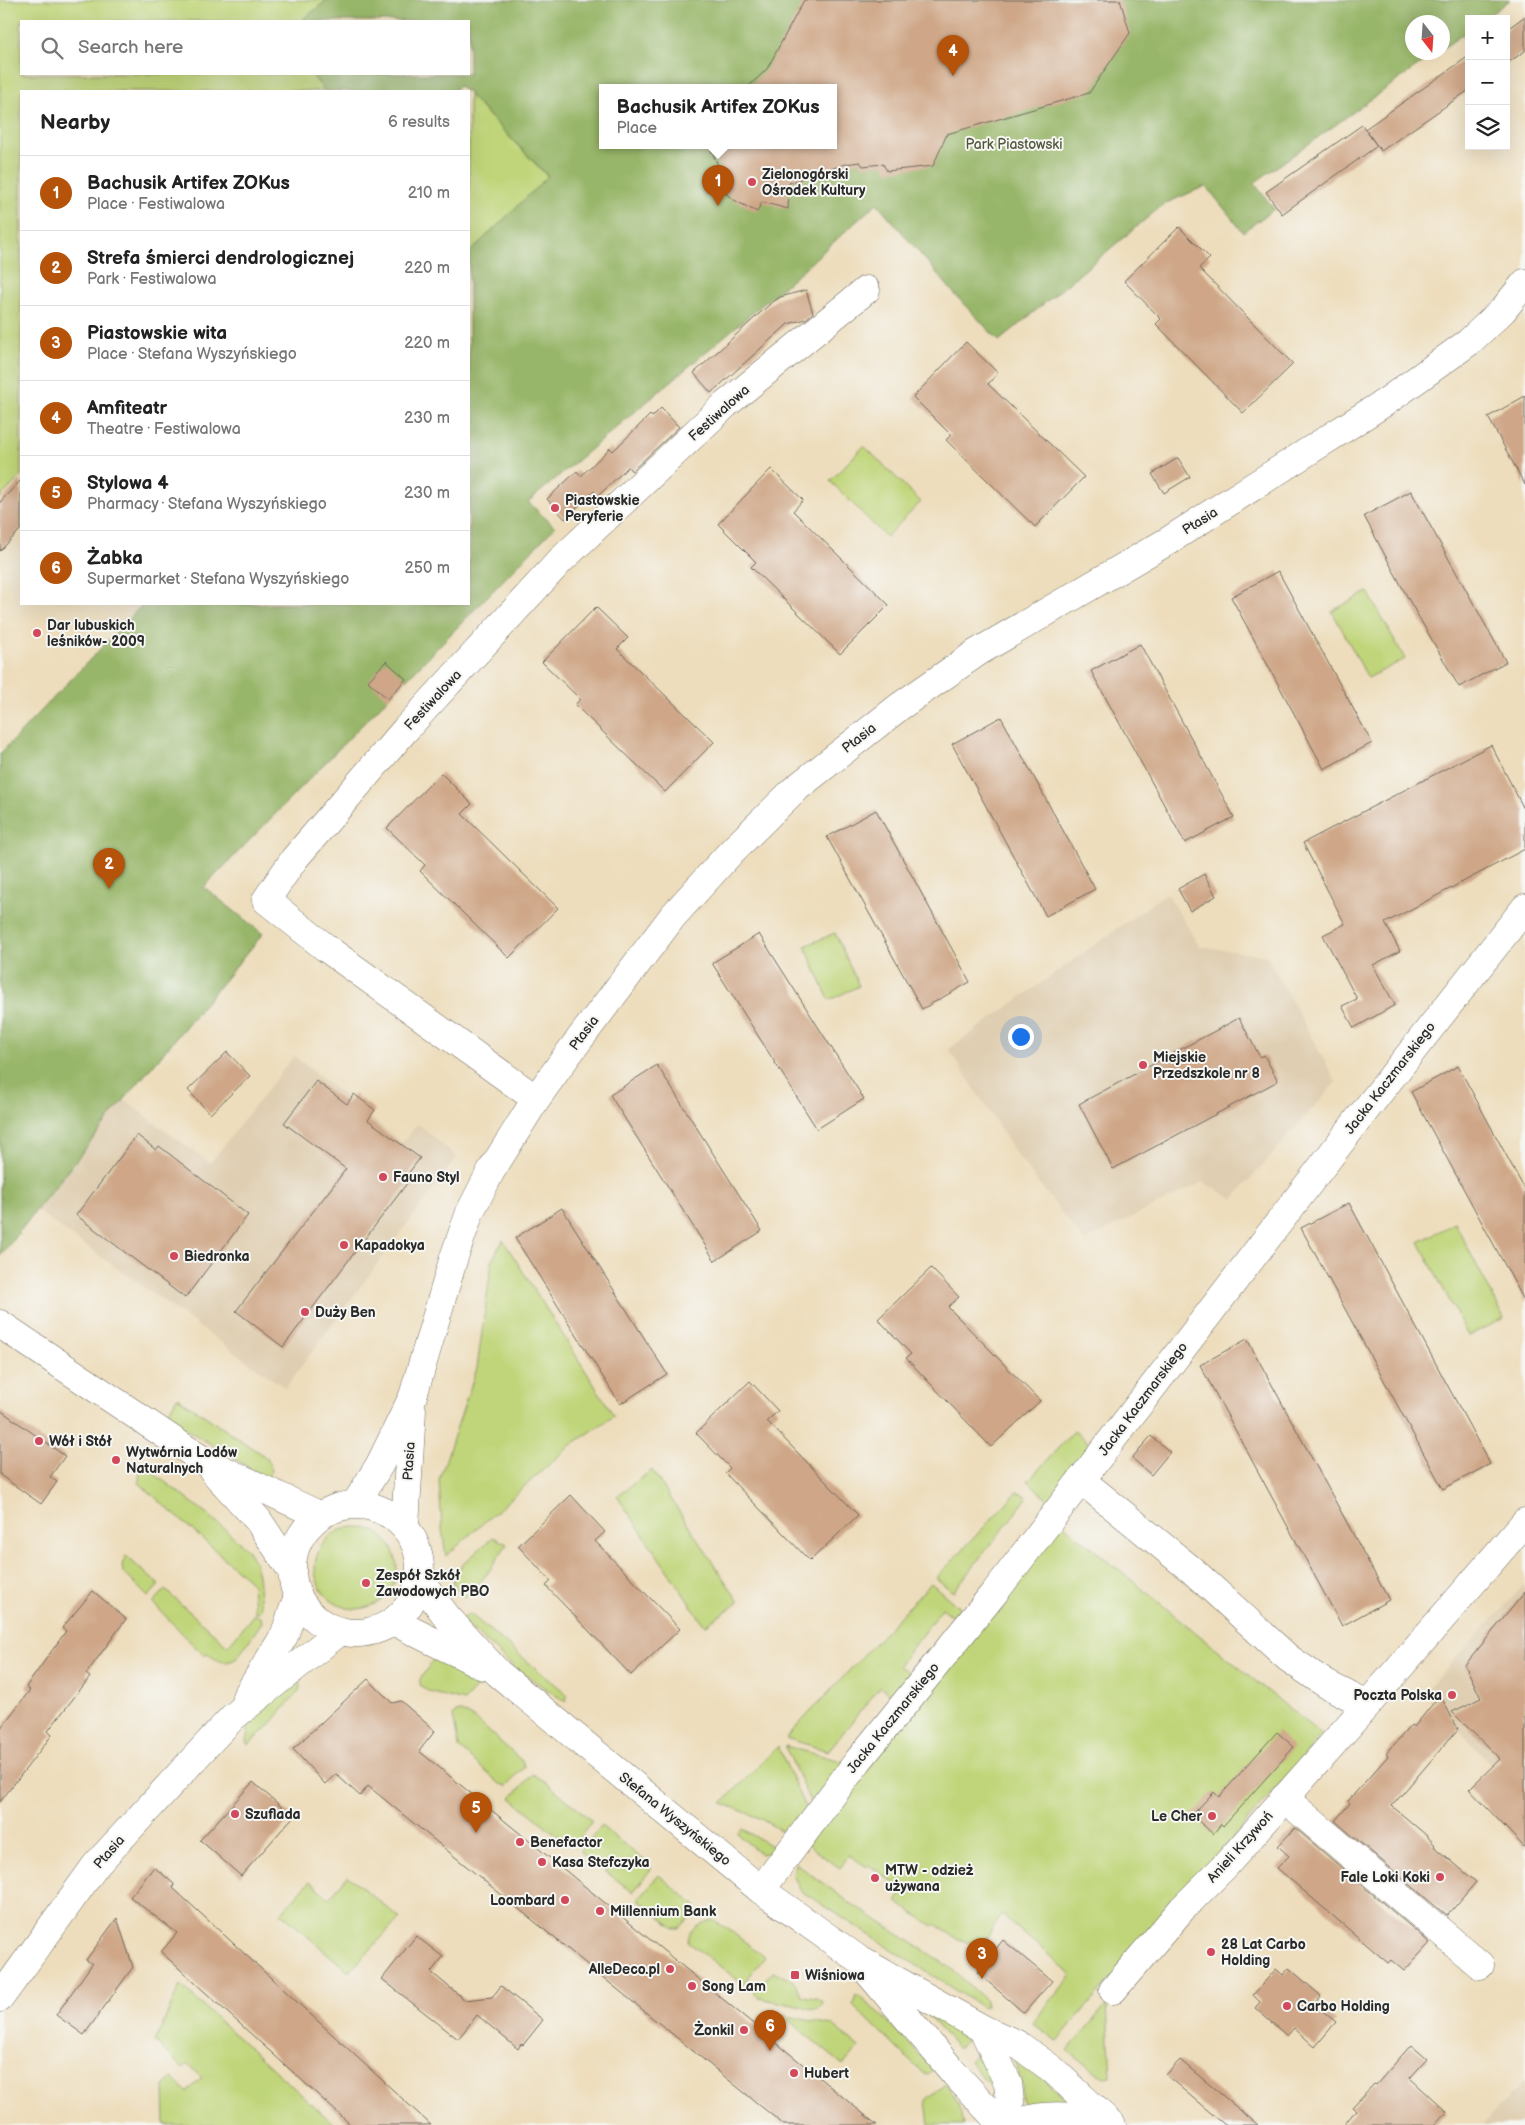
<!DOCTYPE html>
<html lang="en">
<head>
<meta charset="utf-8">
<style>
  :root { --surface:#fff; --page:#f6f6f6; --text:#222; --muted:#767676; --line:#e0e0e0; --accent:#b45309 }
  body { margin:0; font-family:"Balsamiq Sans",sans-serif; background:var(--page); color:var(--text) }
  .controls { position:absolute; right:15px; top:15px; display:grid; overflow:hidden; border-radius:0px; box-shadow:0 5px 20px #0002 }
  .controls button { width:45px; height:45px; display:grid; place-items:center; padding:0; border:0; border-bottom:1px solid var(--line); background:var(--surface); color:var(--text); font:25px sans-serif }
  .compass { position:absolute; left:1405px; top:15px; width:45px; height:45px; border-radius:50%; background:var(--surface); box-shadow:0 5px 20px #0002; rotate:163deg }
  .you { position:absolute; left:1020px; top:1036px; width:18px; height:18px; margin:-12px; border:4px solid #fff; border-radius:50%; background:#1a73e8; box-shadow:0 0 0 8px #1a73e833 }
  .badge { display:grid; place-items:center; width:32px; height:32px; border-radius:50%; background:var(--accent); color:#fff; font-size:16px; font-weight:700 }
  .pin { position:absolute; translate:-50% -41px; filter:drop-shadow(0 1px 2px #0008) }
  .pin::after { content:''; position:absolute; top:26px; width:18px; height:15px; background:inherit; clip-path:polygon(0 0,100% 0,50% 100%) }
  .popup { position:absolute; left:599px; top:84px; width:238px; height:65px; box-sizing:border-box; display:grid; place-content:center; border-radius:0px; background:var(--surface); filter:drop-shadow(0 1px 4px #0005); font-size:16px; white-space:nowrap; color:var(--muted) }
  .popup b { font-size:19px; color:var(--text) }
  .popup::after { content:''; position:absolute; left:50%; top:100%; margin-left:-10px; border:10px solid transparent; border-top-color:var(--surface) }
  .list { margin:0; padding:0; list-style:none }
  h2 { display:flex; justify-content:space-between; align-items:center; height:65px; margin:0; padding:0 20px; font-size:21px }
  h2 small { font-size:16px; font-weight:400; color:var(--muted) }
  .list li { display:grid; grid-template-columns:32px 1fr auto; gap:15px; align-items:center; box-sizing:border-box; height:75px; padding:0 20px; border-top:1px solid var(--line) }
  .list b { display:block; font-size:19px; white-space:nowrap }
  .list p { margin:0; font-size:16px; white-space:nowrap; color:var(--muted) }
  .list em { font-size:16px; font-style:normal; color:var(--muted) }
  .icon { flex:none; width:28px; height:28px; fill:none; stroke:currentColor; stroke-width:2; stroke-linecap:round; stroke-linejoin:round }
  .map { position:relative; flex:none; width:1525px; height:2125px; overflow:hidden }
  .search { position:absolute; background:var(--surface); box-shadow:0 5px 20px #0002; left:20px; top:20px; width:450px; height:55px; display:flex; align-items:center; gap:12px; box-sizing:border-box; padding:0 18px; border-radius:0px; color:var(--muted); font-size:19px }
  .panel { position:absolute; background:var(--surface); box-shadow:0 5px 20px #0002; left:20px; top:90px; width:450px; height:515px; border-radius:0px }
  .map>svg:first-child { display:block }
  .built { fill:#dfceb1 }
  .green { fill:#c0d579; stroke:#768052 }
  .forest { fill:#98b669; stroke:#62704a; fill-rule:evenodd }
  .building { fill:#cfa788 }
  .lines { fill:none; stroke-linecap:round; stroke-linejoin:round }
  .minor-casing { stroke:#6f695e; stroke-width:29 }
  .tertiary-casing { stroke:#6f695e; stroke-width:29 }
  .minor { stroke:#fff; stroke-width:28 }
  .tertiary { stroke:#fff; stroke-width:28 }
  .poi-dot { fill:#d1495b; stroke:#f6f6f2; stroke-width:2 }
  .labels { text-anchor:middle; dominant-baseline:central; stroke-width:4; stroke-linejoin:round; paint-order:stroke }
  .park-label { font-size:14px; fill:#50563e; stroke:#f6f6f2 }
  .poi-label { font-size:14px; font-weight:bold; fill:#2b2b2b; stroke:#f6f6f2; text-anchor:start }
  .street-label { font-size:14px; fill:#2b2b2b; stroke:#f6f6f2 }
</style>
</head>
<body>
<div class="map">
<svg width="1525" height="2125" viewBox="0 0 1525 2125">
  <rect width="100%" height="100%" fill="#f6f6f2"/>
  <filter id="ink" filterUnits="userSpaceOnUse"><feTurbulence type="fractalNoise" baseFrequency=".02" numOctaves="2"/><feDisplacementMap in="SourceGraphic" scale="10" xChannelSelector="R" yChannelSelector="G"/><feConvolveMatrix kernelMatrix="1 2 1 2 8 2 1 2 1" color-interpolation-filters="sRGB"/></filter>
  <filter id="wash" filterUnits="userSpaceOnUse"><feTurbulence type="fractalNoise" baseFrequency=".0096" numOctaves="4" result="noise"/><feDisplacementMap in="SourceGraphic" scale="20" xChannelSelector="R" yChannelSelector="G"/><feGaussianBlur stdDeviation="1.12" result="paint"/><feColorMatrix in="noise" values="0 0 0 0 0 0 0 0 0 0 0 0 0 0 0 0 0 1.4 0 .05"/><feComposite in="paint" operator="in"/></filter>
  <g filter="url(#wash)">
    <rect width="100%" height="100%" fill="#edddbc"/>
    <g class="built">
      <polygon points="1167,893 1199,946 1267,956 1336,1082 1233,1199 1203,1182 1084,1241 1019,1158 949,1049"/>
      <polygon points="294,1056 402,1143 418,1124 457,1157 285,1388 37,1211 124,1100 210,1163"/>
      <polygon points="1525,1584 1525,1798 1483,1756 1424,1692"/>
      <polygon points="1525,2080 1525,2125 1483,2125"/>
    </g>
    <g class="green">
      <polygon points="0,0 327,0 301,21 21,21 21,74 311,74 325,91 21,91 21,476 0,498"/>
      <polygon points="469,95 548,177 469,253"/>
      <polygon points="864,446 921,502 886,537 830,481"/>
      <polygon points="1368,592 1405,659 1368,678 1332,611"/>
      <polygon points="835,933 859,986 829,1000 805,946"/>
      <polygon points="1455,1223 1504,1318 1468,1336 1419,1242"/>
      <polygon points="503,1240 614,1416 571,1445 446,1556 442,1529 439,1480 477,1368 492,1260"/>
      <polygon points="177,1397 267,1458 272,1470 268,1479 166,1417"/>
      <polygon points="1074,1431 1093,1446 1050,1502 1028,1481"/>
      <polygon points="140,1463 210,1516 247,1549 254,1561 258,1575 261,1608 259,1612 254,1611 252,1583 139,1483"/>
      <polygon points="652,1470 739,1602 705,1626 617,1496"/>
      <polygon points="1017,1492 1022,1493 1027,1498 953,1592 936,1578"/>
      <polygon points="1060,1522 1322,1735 1057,2041 1032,2023 1072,1975 1002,1915 978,1950 971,1943 956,1938 935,1924 933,1926 896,1902 904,1890 869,1865 867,1867 849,1855 840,1868 807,1845"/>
      <circle cx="356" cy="1568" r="41"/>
      <polygon points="493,1537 507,1544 487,1574 466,1598 454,1587 453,1576 463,1564"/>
      <polygon points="126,1556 159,1585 148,1597 123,1572 122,1565"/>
      <polygon points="931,1583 962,1610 958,1620 942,1608 899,1665 912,1675 895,1698 880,1687 828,1751 786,1738"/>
      <path d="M165,1590L228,1646L254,1614L261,1617L262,1622L237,1658C227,1665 216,1662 208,1653L203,1655L153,1603Z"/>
      <polygon points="470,1614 567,1694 566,1702 515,1668 460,1619"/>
      <polygon points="436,1656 456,1669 477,1687 464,1701 429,1692 420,1685 420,1679"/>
      <polygon points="299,1672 300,1690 269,1726 248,1745 246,1741 249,1726"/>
      <polygon points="461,1712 475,1719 523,1762 524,1767 507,1786 500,1784 459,1748 453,1716 455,1713"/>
      <polygon points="778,1746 807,1812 789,1835 759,1818 722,1803"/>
      <polygon points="785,1746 845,1762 812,1806"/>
      <polygon points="533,1774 546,1782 592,1821 574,1845 568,1844 511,1798"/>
      <polygon points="601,1826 650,1865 651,1869 633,1892 582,1854 581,1850"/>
      <polygon points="742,1829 773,1847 770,1852 761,1854 737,1834"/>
      <polygon points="795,1863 849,1902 948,1966 986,2000 986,2006 983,2008 801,1891 793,1875"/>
      <polygon points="659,1875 696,1906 693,1915 679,1928 674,1928 638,1899"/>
      <polygon points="348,1876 400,1918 349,1972 281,1913 310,1881 329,1898"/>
      <path d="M712,1920L728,1929L765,1957L743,1984L688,1942C688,1929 701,1923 712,1920Z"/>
      <polygon points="773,1971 793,1981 803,1996 816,1998 824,2003 817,2010 759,1998 753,1992"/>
      <polygon points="180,1985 335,2125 165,2125 164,2086 173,2078 187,2092 202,2078 188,2063 183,2068 155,2042"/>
      <polygon points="856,1994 883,2017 934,2069 928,2074 923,2073 915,2066 853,2005"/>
      <polygon points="1107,2004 1111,2077 1104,2078 1068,2050"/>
      <polygon points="931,2012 968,2036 958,2049 927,2015"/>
      <polygon points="782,2015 832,2025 859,2047 843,2065"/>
      <polygon points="982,2047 991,2063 996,2092 969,2061"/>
      <polygon points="1015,2056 1068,2100 1047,2100 1025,2104 1022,2099 1022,2085 1014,2060"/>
      <path d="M945,2084C956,2095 961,2109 963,2125H929L926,2100Z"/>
    </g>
    <path class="forest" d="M327,0H1510L1484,19H1469V30L1443,48L1442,22H1412V52L1436,53L1254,183L1274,209L1243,232L1206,186L1164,204L999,341L958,298L877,203L796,276L528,502L555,527L204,887L263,934L124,1100L0,1256V754L143,604H469V253L548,176L469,95V91H465L459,86L453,91H325L311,74H469V21H301ZM603,87H833V145H603Z"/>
    <g id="blocks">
      <g class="building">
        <polygon points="804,0 1120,0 1130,33 1089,93 947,134 933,166 887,171 883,164 863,166 860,162 845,164 789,183 788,209 762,202 757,212 732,199 710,178 721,172 709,145 833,145 833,87 748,87 767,69"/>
        <polygon points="1525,16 1525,51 1506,64 1506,30"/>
        <polygon points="1469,56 1469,90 1381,151 1365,129"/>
        <polygon points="1362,125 1377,146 1282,214 1266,192"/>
        <polygon points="1179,227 1210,258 1199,268 1293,364 1243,413 1156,324 1161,319 1124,281"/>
        <polygon points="806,290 813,313 806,319 788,324 711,393 694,373 770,304 780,297"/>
        <polygon points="966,342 998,373 988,384 1084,477 1035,527 946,440 951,435 913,397"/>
        <polygon points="1525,396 1525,485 1488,417"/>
        <polygon points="661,408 679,427 632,471 628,467 598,496 594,491 565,519 547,499 577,471 581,476 610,448 613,451 650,415 652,417"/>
        <polygon points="1178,458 1190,477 1164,493 1152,474"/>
        <polygon points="771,469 803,500 793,511 889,605 840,654 751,567 756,562 718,524"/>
        <polygon points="21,480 21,529 0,551 0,502"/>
        <polygon points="1411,491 1506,662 1459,687 1409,600 1364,516"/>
        <polygon points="1278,571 1372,743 1324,769 1231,597"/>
        <polygon points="596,607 628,638 617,649 714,742 665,792 575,705 580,699 542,662"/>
        <polygon points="1140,644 1234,817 1185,843 1091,671"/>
        <polygon points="386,661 406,679 388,699 368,681"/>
        <polygon points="1001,717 1095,889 1046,916 952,744"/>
        <polygon points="1491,745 1525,811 1525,849 1385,923 1400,951 1373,965 1395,1005 1354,1028 1342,1006 1357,999 1323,935 1345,924 1303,843"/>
        <polygon points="441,773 472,804 462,814 558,908 509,958 420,871 425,865 387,828"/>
        <polygon points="876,810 970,982 922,1009 827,837"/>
        <polygon points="1204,874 1216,896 1190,911 1178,889"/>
        <polygon points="759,934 864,1099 817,1129 712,963"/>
        <polygon points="1239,1018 1260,1057 1264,1055 1278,1081 1113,1169 1079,1104"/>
        <polygon points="227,1052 250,1076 210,1114 188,1090"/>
        <polygon points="657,1065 762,1231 715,1261 610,1095"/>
        <polygon points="1458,1066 1525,1190 1525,1302 1411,1092"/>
        <polygon points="316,1081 347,1104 354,1094 375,1110 368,1120 420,1158 404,1179 408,1182 283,1347 236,1311 346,1169 284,1123"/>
        <polygon points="137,1135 156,1150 159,1146 248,1215 185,1298 76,1215"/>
        <polygon points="1349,1203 1490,1464 1443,1489 1301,1228"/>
        <polygon points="562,1208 667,1374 620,1404 515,1238"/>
        <polygon points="931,1268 959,1297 948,1307 1040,1401 991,1447 906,1358 911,1354 878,1319"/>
        <polygon points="1247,1339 1389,1600 1342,1626 1200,1365"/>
        <polygon points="750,1381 778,1411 767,1421 858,1515 810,1561 725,1473 730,1468 696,1433"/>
        <polygon points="0,1410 65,1456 50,1477 57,1482 41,1504 0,1475"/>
        <polygon points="1151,1436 1170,1452 1151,1475 1132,1458"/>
        <polygon points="571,1495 605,1532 595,1541 680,1629 631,1675 546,1586 551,1581 518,1546"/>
        <polygon points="93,1591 126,1619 86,1674 90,1677 48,1731 52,1735 0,1802 0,1729 30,1690 26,1687 66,1631 62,1628"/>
        <polygon points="1525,1592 1525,1848 1469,1789 1500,1759 1452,1712 1481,1698 1465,1665"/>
        <polygon points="368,1679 392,1703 401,1701 435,1731 419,1751 877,2125 784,2125 368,1786 360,1796 336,1774 325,1784 293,1749"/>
        <polygon points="1440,1695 1458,1729 1392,1806 1426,1835 1435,1845 1434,1846 1476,1882 1447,1916 1335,1821 1350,1803 1348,1801 1388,1756 1386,1754 1411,1725 1414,1727"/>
        <polygon points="1277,1732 1294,1747 1223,1826 1221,1824 1213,1834 1192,1815 1214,1792 1219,1797"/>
        <polygon points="253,1782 293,1817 241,1876 200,1840"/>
        <polygon points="1295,1828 1430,1943 1404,1971 1391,1960 1388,1963 1277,1868 1289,1856 1278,1846"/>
        <polygon points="154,1867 174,1884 173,1888 431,2125 351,2125 161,1952 177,1933 130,1897"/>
        <polygon points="117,1918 133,1967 84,2035 56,2015 92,1964 86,1960"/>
        <polygon points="416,1936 443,1957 431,1972 465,2000 492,1997 501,1986 543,2020 523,2045 521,2044 518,2049 477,2015 458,2039 382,1979"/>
        <polygon points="1003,1940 1052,1981 1024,2013 977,1972"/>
        <polygon points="1289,1968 1321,1996 1314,2004 1336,2022 1315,2047 1294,2028 1287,2036 1255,2008 1260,2002 1253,1995 1276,1969 1283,1975"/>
        <polygon points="1411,2045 1427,2059 1410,2078 1447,2112 1435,2125 1344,2125 1356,2110 1352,2107 1374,2084 1376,2085"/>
        <polygon points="1180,2060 1258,2125 1225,2125 1166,2075"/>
      </g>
    </g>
  </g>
  <g filter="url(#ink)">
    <use href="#blocks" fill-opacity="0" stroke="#6f695e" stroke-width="1"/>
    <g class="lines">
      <g class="minor-casing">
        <g id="minor">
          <polyline points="536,1099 326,948 266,900 295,858 405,730 560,561 725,405 866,290"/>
          <polyline points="1081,1480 1193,1571 1288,1658 1326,1684 1367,1705"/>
          <polyline points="1284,1798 1480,1965"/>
          <polyline points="761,1890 858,1761 995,1592 1360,1117 1525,908"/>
          <polyline points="1113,1990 1182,1909 1225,1866 1367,1705 1525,1522"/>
        </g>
      </g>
      <g class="tertiary-casing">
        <g id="tertiary">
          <polyline points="0,1324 204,1461 319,1515"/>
          <polyline points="214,1472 258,1520 290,1568"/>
          <polyline points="356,1503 380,1464 413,1396 454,1257 470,1212 491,1171 536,1099 566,1057 673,916 731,852 794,790 899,707 978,652 1168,541 1387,401 1469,342 1503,310 1525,283"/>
          <circle cx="356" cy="1569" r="64"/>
          <polyline points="405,1526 412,1410"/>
          <polyline points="420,1580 447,1617 498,1673 761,1890 858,1959 983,2029 1017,2044 1052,2069 1112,2125"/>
          <path d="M394,1621C423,1638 454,1650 483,1666"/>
          <polyline points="246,1697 284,1636 297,1599"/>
          <polyline points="868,1972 955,2074 1002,2125"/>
          <polyline points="0,1998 96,1865 214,1737 233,1717 339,1632"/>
          <polyline points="983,2029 1008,2083 1010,2102 1006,2125"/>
          <path d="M1013,2125C1040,2111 1075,2118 1104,2118"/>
        </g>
      </g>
      <use href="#minor" class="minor"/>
      <use href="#tertiary" class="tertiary"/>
    </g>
  </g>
  <g class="poi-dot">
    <circle cx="752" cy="182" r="5"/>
    <circle cx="555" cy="508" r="5"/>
    <circle cx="37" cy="633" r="5"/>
    <circle cx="1143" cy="1065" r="5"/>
    <circle cx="383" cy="1177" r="5"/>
    <circle cx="344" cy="1245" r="5"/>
    <circle cx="174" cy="1256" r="5"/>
    <circle cx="305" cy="1312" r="5"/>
    <circle cx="39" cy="1441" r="5"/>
    <circle cx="116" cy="1460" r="5"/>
    <circle cx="366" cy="1583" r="5"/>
    <circle cx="1452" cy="1695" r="5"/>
    <circle cx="235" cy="1814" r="5"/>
    <circle cx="1212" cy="1816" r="5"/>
    <circle cx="520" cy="1842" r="5"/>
    <circle cx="542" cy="1862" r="5"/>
    <circle cx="1440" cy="1877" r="5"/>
    <circle cx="875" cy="1878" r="5"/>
    <circle cx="565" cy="1900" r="5"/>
    <circle cx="600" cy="1911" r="5"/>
    <circle cx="1211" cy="1952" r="5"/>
    <circle cx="670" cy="1969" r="5"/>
    <rect x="790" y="1970" width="10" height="10" rx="2.5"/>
    <circle cx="692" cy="1986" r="5"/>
    <circle cx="1287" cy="2006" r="5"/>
    <circle cx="744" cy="2030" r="5"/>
    <circle cx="794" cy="2073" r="5"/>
  </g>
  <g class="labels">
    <g class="park-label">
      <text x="1014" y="144">Park Piastowski</text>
    </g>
    <g class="poi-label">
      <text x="762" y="174">Zielonogórski<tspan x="762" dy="16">Ośrodek Kultury</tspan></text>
      <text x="565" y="500">Piastowskie<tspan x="565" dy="16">Peryferie</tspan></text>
      <text x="47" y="625">Dar lubuskich<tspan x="47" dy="16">leśników- 2009</tspan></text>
      <text x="1153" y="1057">Miejskie<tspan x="1153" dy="16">Przedszkole nr 8</tspan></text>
      <text x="393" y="1177">Fauno Styl</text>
      <text x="354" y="1245">Kapadokya</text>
      <text x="184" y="1256">Biedronka</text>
      <text x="315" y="1312">Duży Ben</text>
      <text x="49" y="1441">Wół i Stół</text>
      <text x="126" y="1452">Wytwórnia Lodów<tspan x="126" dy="16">Naturalnych</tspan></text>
      <text x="376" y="1575">Zespół Szkół<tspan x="376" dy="16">Zawodowych PBO</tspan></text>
      <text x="1442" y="1695" text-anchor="end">Poczta Polska</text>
      <text x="245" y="1814">Szuflada</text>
      <text x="1202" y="1816" text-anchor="end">Le Cher</text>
      <text x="530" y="1842">Benefactor</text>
      <text x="552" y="1862">Kasa Stefczyka</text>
      <text x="885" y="1870">MTW - odzież<tspan x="885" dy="16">używana</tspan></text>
      <text x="1430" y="1877" text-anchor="end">Fale Loki Koki</text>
      <text x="555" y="1900" text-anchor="end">Loombard</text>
      <text x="610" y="1911">Millennium Bank</text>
      <text x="1221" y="1944">28 Lat Carbo<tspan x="1221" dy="16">Holding</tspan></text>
      <text x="660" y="1969" text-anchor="end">AlleDeco.pl</text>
      <text x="805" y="1975">Wiśniowa</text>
      <text x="702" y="1986">Song Lam</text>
      <text x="1297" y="2006">Carbo Holding</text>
      <text x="734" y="2030" text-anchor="end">Żonkil</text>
      <text x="804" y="2073">Hubert</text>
    </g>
    <g class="street-label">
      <text transform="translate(719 413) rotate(-42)">Festiwalowa</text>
      <text transform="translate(1200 521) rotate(-32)">Ptasia</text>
      <text transform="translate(433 700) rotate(-47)">Festiwalowa</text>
      <text transform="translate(859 738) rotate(-38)">Ptasia</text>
      <text transform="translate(584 1033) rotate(-53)">Ptasia</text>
      <text transform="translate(1390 1078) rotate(-52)">Jacka Kaczmarskiego</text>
      <text transform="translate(1143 1399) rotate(-53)">Jacka Kaczmarskiego</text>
      <text transform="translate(409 1461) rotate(-86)">Ptasia</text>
      <text transform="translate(893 1718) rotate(-51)">Jacka Kaczmarskiego</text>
      <text transform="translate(675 1819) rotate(39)">Stefana Wyszyńskiego</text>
      <text transform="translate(1240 1847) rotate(-48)">Anieli Krzywoń</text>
      <text transform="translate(109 1852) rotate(-49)">Ptasia</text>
    </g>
  </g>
</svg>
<div class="controls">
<button>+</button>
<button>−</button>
<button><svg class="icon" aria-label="layers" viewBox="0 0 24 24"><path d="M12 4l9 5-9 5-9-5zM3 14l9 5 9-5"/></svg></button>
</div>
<svg class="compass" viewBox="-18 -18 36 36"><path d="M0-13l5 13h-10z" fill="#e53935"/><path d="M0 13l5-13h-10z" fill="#767676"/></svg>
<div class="you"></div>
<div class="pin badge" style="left:718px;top:206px">1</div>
<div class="popup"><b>Bachusik Artifex ZOKus</b>Place</div>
<div class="pin badge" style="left:109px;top:889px">2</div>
<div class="pin badge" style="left:982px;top:1979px">3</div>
<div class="pin badge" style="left:953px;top:76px">4</div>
<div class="pin badge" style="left:476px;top:1833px">5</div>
<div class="pin badge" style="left:770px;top:2051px">6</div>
<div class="search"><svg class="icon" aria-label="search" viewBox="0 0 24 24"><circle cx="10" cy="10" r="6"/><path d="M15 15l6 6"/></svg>Search here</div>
<section class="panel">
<h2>Nearby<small>6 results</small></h2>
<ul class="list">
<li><span class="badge">1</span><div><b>Bachusik Artifex ZOKus</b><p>Place · Festiwalowa</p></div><em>210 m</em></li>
<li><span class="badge">2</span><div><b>Strefa śmierci dendrologicznej</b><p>Park · Festiwalowa</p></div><em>220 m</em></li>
<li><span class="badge">3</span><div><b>Piastowskie wita</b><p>Place · Stefana Wyszyńskiego</p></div><em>220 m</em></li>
<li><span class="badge">4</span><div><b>Amfiteatr</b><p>Theatre · Festiwalowa</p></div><em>230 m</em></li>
<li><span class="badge">5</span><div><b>Stylowa 4</b><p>Pharmacy · Stefana Wyszyńskiego</p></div><em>230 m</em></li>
<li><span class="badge">6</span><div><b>Żabka</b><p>Supermarket · Stefana Wyszyńskiego</p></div><em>250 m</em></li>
</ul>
</section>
</div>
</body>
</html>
